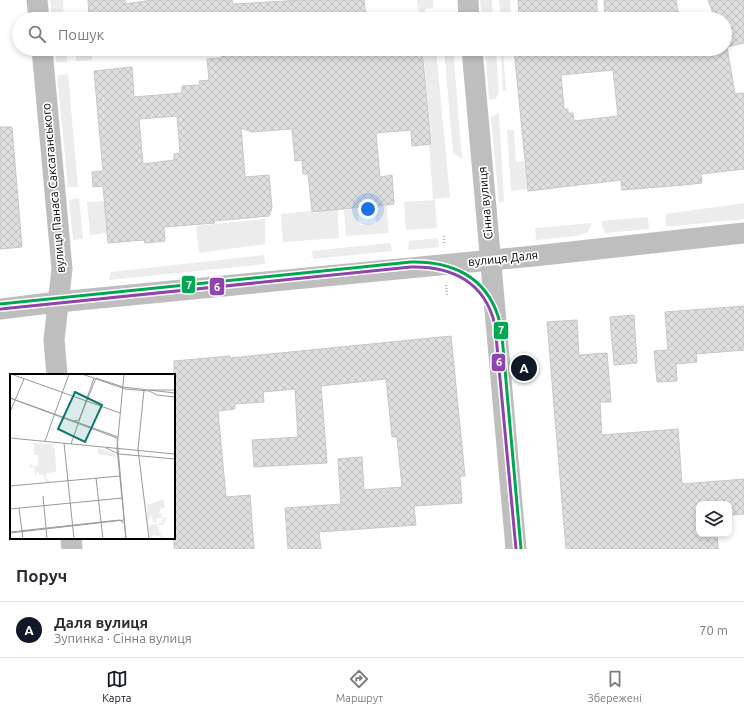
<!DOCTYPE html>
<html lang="uk">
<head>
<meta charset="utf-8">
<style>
  :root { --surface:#fff; --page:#f2f2f3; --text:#2b2b33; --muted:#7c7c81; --line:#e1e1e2; --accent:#111827 }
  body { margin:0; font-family:Ubuntu,sans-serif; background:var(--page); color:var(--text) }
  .controls { position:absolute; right:12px; bottom:12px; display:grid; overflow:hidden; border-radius:8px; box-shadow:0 2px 6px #0003 }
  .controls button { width:36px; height:36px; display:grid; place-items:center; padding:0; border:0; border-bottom:1px solid var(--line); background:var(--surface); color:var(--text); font:20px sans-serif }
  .you { position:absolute; left:368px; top:209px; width:14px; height:14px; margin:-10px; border:3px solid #fff; border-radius:50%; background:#1a73e8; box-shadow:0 0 0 6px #1a73e833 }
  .badge { display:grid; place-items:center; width:26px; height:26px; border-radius:50%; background:var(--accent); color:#fff; font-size:13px; font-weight:700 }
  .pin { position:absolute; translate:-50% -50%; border:2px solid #fff; box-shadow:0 1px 4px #0006 }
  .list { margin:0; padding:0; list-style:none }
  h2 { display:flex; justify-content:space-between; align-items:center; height:52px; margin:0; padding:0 16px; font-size:17px }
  h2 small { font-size:13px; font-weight:400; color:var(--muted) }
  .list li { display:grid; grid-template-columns:26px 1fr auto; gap:12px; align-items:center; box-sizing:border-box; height:56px; padding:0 16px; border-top:1px solid var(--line) }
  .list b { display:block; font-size:15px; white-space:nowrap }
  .list p { margin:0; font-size:13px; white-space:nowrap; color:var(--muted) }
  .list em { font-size:13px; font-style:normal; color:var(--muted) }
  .icon { flex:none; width:22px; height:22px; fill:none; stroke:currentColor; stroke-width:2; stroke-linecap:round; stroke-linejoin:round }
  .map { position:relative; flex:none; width:744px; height:549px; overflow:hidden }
  .search { position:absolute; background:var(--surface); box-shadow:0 2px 6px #0003; left:12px; right:12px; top:12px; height:44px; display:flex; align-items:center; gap:10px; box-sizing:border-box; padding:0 14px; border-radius:22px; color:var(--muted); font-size:15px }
  .sheet { height:108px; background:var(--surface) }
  nav { display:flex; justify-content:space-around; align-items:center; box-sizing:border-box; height:56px; border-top:1px solid var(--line); background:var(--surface); font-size:11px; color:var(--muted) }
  nav a { display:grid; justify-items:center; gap:2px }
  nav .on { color:var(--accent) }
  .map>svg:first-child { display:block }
  .grass { fill:#ececec }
  .building { fill:url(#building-cross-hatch); stroke:#c7c7c7; fill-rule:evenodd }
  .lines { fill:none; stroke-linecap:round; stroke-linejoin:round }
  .path { stroke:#b9b9b9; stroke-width:2.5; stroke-dasharray:1 2; stroke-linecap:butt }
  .street { stroke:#bebebe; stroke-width:21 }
  .tram { stroke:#bebebe; stroke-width:1 }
  .tram-1-casing { stroke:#fff; stroke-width:6 }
  .tram-2-casing { stroke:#fff; stroke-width:6 }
  .tram-1 { stroke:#00a651; stroke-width:3 }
  .tram-2 { stroke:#8e44ad; stroke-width:3 }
  .labels { text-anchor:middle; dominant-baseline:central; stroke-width:3.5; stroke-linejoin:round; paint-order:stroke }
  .street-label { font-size:12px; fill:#000; stroke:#fff }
  .inset-road { fill:none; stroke:#999; stroke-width:1 }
  .view { fill:#0f766e; fill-opacity:0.15; stroke:#0f766e; stroke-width:2 }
  .inset-edge { fill:none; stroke:#000; stroke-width:2 }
  .line-badge { stroke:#fff; stroke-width:1.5 }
  .badge-label { font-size:11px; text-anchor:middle; font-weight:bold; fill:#fff }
</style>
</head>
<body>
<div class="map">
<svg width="744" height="549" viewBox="0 0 744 549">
  <defs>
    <pattern id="building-cross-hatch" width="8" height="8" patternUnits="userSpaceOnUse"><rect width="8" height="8" fill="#dfdfdf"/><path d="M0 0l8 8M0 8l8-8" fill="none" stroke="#bebebe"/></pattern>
  </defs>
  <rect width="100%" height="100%" fill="#fff"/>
  <g class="grass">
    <polygon points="50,0 63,0 64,19 52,19"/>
    <polygon points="417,0 433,0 433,8 425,9 425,16 419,17"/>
    <polygon points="480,0 492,0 493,19 482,19"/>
    <polygon points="499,0 510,0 511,16 501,17"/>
    <polygon points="55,49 66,49 67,62 56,62"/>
    <polygon points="76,49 92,49 92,60 76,61"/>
    <polygon points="423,49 436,49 450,197 433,199 429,145 432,144"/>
    <polygon points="444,49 453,49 462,159 453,153"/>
    <polygon points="485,49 496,49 499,94 495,99 489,100"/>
    <polygon points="501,49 514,49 514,50 503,53 506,90 503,91"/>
    <polygon points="68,74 78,187 68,187 57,75"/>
    <polygon points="499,113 504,202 499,203 491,117"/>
    <polygon points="507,130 514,130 516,162 524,161 527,189 511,191"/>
    <polygon points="79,198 83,239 73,240 69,200"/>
    <polygon points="435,200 437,228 406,230 404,202"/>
    <polygon points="104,201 107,233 90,235 87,202"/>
    <polygon points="744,203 744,219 666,227 666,214"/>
    <polygon points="386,205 389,233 346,236 344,210 358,208 359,225 376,224 375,206"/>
    <polygon points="338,210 339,238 283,242 281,214 311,211 312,213"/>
    <polygon points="648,217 649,229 606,233 602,226 602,221"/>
    <polygon points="265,219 265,244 199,253 196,226"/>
    <polygon points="592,223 588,232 576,236 536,240 535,228"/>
    <polygon points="438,238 439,247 408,250 409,241"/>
    <polygon points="390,243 392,251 313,259 312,251"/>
    <polygon points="264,255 265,264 109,280 111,272"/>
  </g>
  <g class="building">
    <polygon points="88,0 125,0 125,4 152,0 232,0 233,4 303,0 364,0 366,17 353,18 354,19 159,19 159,17 141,19 89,19"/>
    <polygon points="518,0 597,0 597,12 519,19"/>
    <path d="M604,0H676L679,18L713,13L708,0H744V43L727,47L735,94L744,93V169L701,174L702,183L684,185L622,190L621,180L528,191L514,49H725V19H605ZM613,70L618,116L574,121L573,113H568V109H564L561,75Z"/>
    <path d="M222,49H422L431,144L412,146L411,130L376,133L380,177L392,175L394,204L312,212L308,174H303L302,160L295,161L292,129L252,132L241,128L245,177L269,175L272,208L269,216L214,221L215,223L164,227L165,241L145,243L144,240L108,243L103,186L93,187L92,172L103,171L94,71L132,67L134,97L182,93V86L200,85L199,81L209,80L207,59L222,58ZM177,116L180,153L174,154V160L143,164L139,119Z"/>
    <polygon points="0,127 12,127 22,247 0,249"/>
    <polygon points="744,306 744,350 696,354 697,362 676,364 677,381 657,382 654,351 668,350 665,312"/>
    <polygon points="634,315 637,363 614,365 610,317"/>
    <polygon points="577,320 579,355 607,353 611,402 600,402 602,435 678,429 682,484 744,479 744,514 729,515 729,504 699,504 699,534 717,534 718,549 566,549 547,322"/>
    <polygon points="451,336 465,476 460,476 462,503 414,506 416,525 319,532 321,549 288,549 285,508 341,504 338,459 362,457 364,490 402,487 397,437 392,437 386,379 321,386 327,463 254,467 252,440 298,437 295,389 263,392 264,402 235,404 235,409 218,411 226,497 250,495 254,549 174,549 174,361 230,356 230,358"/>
  </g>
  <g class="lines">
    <g class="path">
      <polyline points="444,236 444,244"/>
      <polyline points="446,285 447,296"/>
    </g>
    <g class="street">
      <polyline points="37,0 39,19"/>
      <polyline points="468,0 469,19"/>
      <polyline points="42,49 62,269 54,340 57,375"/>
      <polyline points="472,49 516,549"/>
      <polyline points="0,309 58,302 534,256 744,233"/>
      <polyline points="71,538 72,549"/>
    </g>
    <g class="tram">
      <polyline points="463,0 464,19"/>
      <polyline points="473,0 474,19"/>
      <polyline points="467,49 493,348"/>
      <polyline points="477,49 503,347"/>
    </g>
    <g class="tram-1-casing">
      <path id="tram-1" d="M0,304L411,262C451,261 485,276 498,316C501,326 502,337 503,347L521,549"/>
    </g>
    <g class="tram-2-casing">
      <path id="tram-2" d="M1,309L411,267C452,266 485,282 495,325L516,549"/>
    </g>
    <use href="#tram-1" class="tram-1"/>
    <use href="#tram-2" class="tram-2"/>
  </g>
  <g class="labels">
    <g class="street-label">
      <text transform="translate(53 188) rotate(-95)">вулиця Панаса Саксаганського</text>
      <text transform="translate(485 203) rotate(-95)">Сінна вулиця</text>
      <text transform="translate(503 258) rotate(-6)">вулиця Даля</text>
    </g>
  </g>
  <g transform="translate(10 374)">
    <rect width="165" height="165" fill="#fff"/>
    <path d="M24,69L43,70V74H45L46,98L36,99V105L42,108H36L34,101L29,100L28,97L25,101L24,93L20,94V90L25,93L28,91V81H24ZM153,125L155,134H151L149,140L152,139L151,143L156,144V147L151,148L153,144H149L146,145L147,148L143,149L141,140L138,149L136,128L138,131ZM154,148L155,151H150V156L153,163H158L151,164V159L150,162L143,161L140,165L138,151L147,150L150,161L149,149Z" fill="#ececec"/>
    <path d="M88,74L105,80L106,83L88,80Z" fill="#ececec"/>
    <path class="inset-road" d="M1,0L110,39M72,0L115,15L139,17L147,21L165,23M114,0L107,74L116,165M134,16L128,75L139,165M140,16H165M0,24L108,63M0,24L107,64L116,165M0,38L14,5M64,47L69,46L86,4L113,13L165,19M0,64L165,80M35,67L59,0M54,69L64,165M61,70L84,4M96,74L109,80L165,85M86,104L93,165M0,112L110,102M33,122L37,165M9,134L13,165M0,135L112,124M0,158L110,146L115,150M0,159L114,146"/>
    <path class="view" d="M65,18L92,31L75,68L48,55Z"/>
    <rect width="165" height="165" class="inset-edge"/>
  </g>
  <g class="line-badge">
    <rect x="181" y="275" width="15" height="19" rx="4" fill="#00a651"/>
    <rect x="209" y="277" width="16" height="19" rx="4" fill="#8e44ad"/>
    <rect x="493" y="321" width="16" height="19" rx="4" fill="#00a651"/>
    <rect x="491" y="353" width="15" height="19" rx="4" fill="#8e44ad"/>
  </g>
  <g class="badge-label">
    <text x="189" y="289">7</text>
    <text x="217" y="291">6</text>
    <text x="501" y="334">7</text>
    <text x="499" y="366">6</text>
  </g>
</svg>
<div class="controls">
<button><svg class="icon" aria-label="layers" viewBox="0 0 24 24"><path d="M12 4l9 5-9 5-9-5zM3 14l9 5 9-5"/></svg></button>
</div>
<div class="you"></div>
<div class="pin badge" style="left:524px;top:368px">A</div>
<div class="search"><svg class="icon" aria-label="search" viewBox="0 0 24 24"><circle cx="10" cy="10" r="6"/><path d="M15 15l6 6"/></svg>Пошук</div>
</div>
<section class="sheet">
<h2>Поруч<small></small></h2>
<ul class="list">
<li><span class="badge">A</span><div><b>Даля вулиця</b><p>Зупинка · Сінна вулиця</p></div><em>70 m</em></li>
</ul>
</section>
<nav>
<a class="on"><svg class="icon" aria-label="map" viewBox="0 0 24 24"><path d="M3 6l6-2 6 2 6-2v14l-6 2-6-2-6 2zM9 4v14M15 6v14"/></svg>Карта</a>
<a><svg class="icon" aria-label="directions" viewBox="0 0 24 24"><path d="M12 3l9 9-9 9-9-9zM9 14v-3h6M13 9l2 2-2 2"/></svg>Маршрут</a>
<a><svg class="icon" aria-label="saved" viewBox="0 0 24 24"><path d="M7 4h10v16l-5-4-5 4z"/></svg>Збережені</a>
</nav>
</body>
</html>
